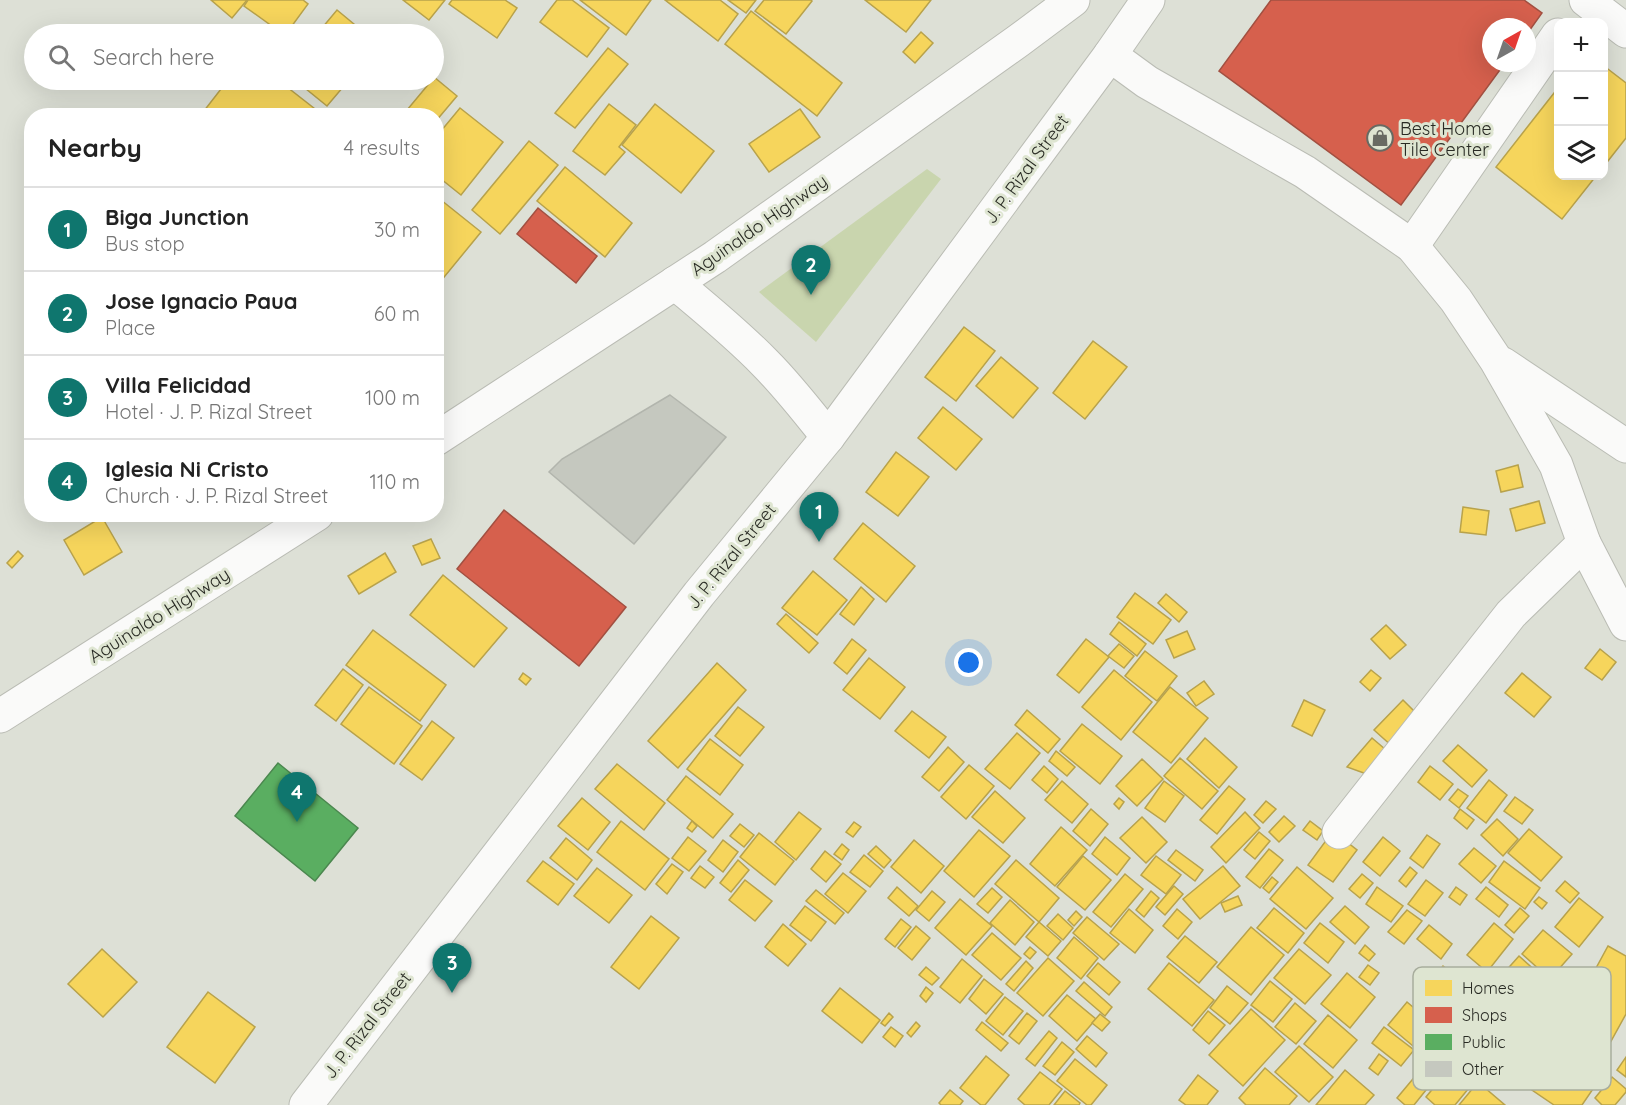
<!DOCTYPE html>
<html lang="en">
<head>
<meta charset="utf-8">
<style>
  :root { --surface:#fff; --page:#f2f2f2; --text:#222; --muted:#767676; --line:#e0e0e0; --accent:#0f766e }
  body { margin:0; font-family:Quicksand,sans-serif; background:var(--page); color:var(--text) }
  .controls { position:absolute; right:18px; top:18px; display:grid; overflow:hidden; border-radius:12px; box-shadow:0 6px 24px #0002 }
  .controls button { width:54px; height:54px; display:grid; place-items:center; padding:0; border:0; border-bottom:2px solid var(--line); background:var(--surface); color:var(--text); font:30px sans-serif }
  .compass { position:absolute; left:1482px; top:18px; width:54px; height:54px; border-radius:50%; background:var(--surface); box-shadow:0 6px 24px #0002; rotate:40deg }
  .you { position:absolute; left:969px; top:663px; width:21px; height:21px; margin:-15px; border:4px solid #fff; border-radius:50%; background:#1a73e8; box-shadow:0 0 0 9px #1a73e833 }
  .badge { display:grid; place-items:center; width:39px; height:39px; border-radius:50%; background:var(--accent); color:#fff; font-size:20px; font-weight:700 }
  .pin { position:absolute; translate:-50% -50px; filter:drop-shadow(0 2px 3px #0008) }
  .pin::after { content:''; position:absolute; top:32px; width:21px; height:18px; background:inherit; clip-path:polygon(0 0,100% 0,50% 100%) }
  .list { margin:0; padding:0; list-style:none }
  h2 { display:flex; justify-content:space-between; align-items:center; height:78px; margin:0; padding:0 24px; font-size:26px }
  h2 small { font-size:20px; font-weight:400; color:var(--muted) }
  .list li { display:grid; grid-template-columns:39px 1fr auto; gap:18px; align-items:center; box-sizing:border-box; height:84px; padding:0 24px; border-top:2px solid var(--line) }
  .list b { display:block; font-size:22px; white-space:nowrap }
  .list p { margin:0; font-size:20px; white-space:nowrap; color:var(--muted) }
  .list em { font-size:20px; font-style:normal; color:var(--muted) }
  .icon { flex:none; width:33px; height:33px; fill:none; stroke:currentColor; stroke-width:2; stroke-linecap:round; stroke-linejoin:round }
  .map { position:relative; flex:none; width:1626px; height:1105px; overflow:hidden }
  .search { position:absolute; background:var(--surface); box-shadow:0 6px 24px #0002; left:24px; top:24px; width:420px; height:66px; display:flex; align-items:center; gap:15px; box-sizing:border-box; padding:0 21px; border-radius:33px; color:var(--muted); font-size:22px }
  .panel { position:absolute; background:var(--surface); box-shadow:0 6px 24px #0002; left:24px; top:108px; width:420px; height:414px; border-radius:24px }
  .map>svg:first-child { display:block }
  .green { fill:#c9d5ae }
  .homes { fill:#f6d55c; stroke:#b8a24b; stroke-width:1.5 }
  .shops { fill:#d6604d; stroke:#a25041; stroke-width:1.5 }
  .public { fill:#5aae61; stroke:#4b874f; stroke-width:1.5 }
  .building { fill:#c5c8bf; stroke:#b2b5ad; stroke-width:1.5 }
  .lines { fill:none; stroke-linecap:round; stroke-linejoin:round }
  .street-casing { stroke:#babcb4; stroke-width:35 }
  .secondary-casing { stroke:#babcb4; stroke-width:35 }
  .primary-casing { stroke:#babcb4; stroke-width:35 }
  .street { stroke:#fafaf9; stroke-width:33 }
  .secondary { stroke:#fafaf9; stroke-width:33 }
  .primary { stroke:#fafaf9; stroke-width:33 }
  .labels { text-anchor:middle; dominant-baseline:central; stroke-width:6; stroke-linejoin:round; paint-order:stroke }
  .poi-label { font-size:18px; fill:#292b24; stroke:#dee5d1; text-anchor:start }
  .street-label { font-size:18px; fill:#292b24; stroke:#dee5d1 }
  .key { fill:#dee5d1; stroke:#a8ad9d; stroke-width:1.5 }
  .key-label { font-size:16px; fill:#292b24 }
</style>
</head>
<body>
<div class="map">
<svg width="1626" height="1105" viewBox="0 0 1626 1105">
  <rect width="100%" height="100%" fill="#dde0d6"/>
  <polygon class="green" points="927,169 941,179 816,342 759,292"/>
  <g class="homes">
    <polygon points="211,0 247,0 232,18"/>
    <polygon points="248,0 303,0 308,4 286,34 283,34 244,6"/>
    <polygon points="403,0 445,0 429,20"/>
    <polygon points="452,0 505,0 517,8 497,38 449,4"/>
    <polygon points="557,0 572,0 609,28 587,57 540,22"/>
    <polygon points="580,0 651,0 626,35"/>
    <polygon points="665,0 720,0 738,14 718,41"/>
    <polygon points="728,0 756,0 746,13"/>
    <polygon points="764,0 811,0 812,1 786,34 755,11"/>
    <polygon points="865,0 931,0 906,32"/>
    <polygon points="337,10 366,34 317,34"/>
    <polygon points="751,11 842,83 817,116 725,44"/>
    <polygon points="921,32 933,43 915,63 903,52"/>
    <polygon points="608,48 628,64 575,128 555,113"/>
    <polygon points="1604,66 1626,83 1626,138 1604,166"/>
    <polygon points="434,77 457,96 436,121 436,116 402,116 432,80 434,80"/>
    <polygon points="228,80 278,80 324,116 200,116"/>
    <polygon points="295,80 349,80 327,106"/>
    <polygon points="1558,88 1558,176 1596,176 1562,219 1496,167"/>
    <polygon points="609,104 636,125 619,147 625,152 605,175 573,151"/>
    <polygon points="655,104 714,151 681,193 622,145"/>
    <polygon points="460,108 503,142 461,195 436,175 436,137"/>
    <polygon points="800,109 820,137 769,172 749,144"/>
    <polygon points="529,141 558,165 500,234 472,210"/>
    <polygon points="565,167 632,223 605,257 537,201"/>
    <polygon points="436,196 481,232 436,287"/>
    <polygon points="964,327 995,351 956,401 925,377"/>
    <polygon points="1093,341 1127,367 1085,419 1053,393"/>
    <polygon points="1001,357 1038,388 1013,418 976,386"/>
    <polygon points="943,407 982,439 956,470 918,438"/>
    <polygon points="896,452 929,477 898,516 866,492"/>
    <polygon points="1518,465 1523,487 1501,492 1496,471"/>
    <polygon points="1539,501 1545,523 1516,531 1510,509"/>
    <polygon points="1463,507 1489,511 1486,535 1460,532"/>
    <polygon points="102,517 122,552 84,575 64,540"/>
    <polygon points="863,523 915,566 886,602 834,559"/>
    <polygon points="431,539 440,558 422,565 413,546"/>
    <polygon points="18,551 23,556 12,568 7,563"/>
    <polygon points="385,553 396,572 359,594 348,576"/>
    <polygon points="813,571 847,600 817,635 782,608"/>
    <polygon points="443,575 507,628 474,667 410,615"/>
    <polygon points="861,587 874,599 854,625 840,614"/>
    <polygon points="1135,593 1171,620 1153,644 1117,617"/>
    <polygon points="1166,594 1187,612 1179,622 1158,603"/>
    <polygon points="786,614 818,643 809,653 777,624"/>
    <polygon points="1119,622 1146,644 1137,656 1110,634"/>
    <polygon points="1386,625 1406,645 1390,659 1371,639"/>
    <polygon points="373,630 446,685 420,721 346,665"/>
    <polygon points="1187,631 1195,649 1174,658 1166,640"/>
    <polygon points="852,639 866,650 847,674 834,663"/>
    <polygon points="1086,639 1109,657 1079,693 1057,675"/>
    <polygon points="1119,644 1134,656 1124,668 1108,656"/>
    <polygon points="1600,649 1616,662 1602,680 1585,668"/>
    <polygon points="1145,651 1177,676 1157,701 1125,676"/>
    <polygon points="869,658 905,687 880,719 843,690"/>
    <polygon points="717,663 746,690 678,768 648,741"/>
    <polygon points="343,669 363,685 336,721 315,705"/>
    <polygon points="1114,670 1152,702 1121,740 1082,707"/>
    <polygon points="1371,670 1381,678 1370,691 1360,682"/>
    <polygon points="523,673 531,679 526,685 519,679"/>
    <polygon points="1522,673 1551,697 1534,717 1505,693"/>
    <polygon points="1204,681 1214,694 1196,706 1187,693"/>
    <polygon points="369,687 422,726 394,764 341,724"/>
    <polygon points="1170,687 1208,718 1171,763 1133,732"/>
    <polygon points="1304,700 1325,710 1312,736 1292,726"/>
    <polygon points="1403,700 1421,718 1393,747 1374,730"/>
    <polygon points="738,707 764,727 740,756 715,736"/>
    <polygon points="1027,710 1060,739 1048,753 1015,725"/>
    <polygon points="912,711 946,737 929,758 895,731"/>
    <polygon points="432,721 454,738 422,780 400,764"/>
    <polygon points="1082,724 1122,756 1100,784 1060,751"/>
    <polygon points="1017,733 1040,753 1010,789 985,769"/>
    <polygon points="1205,738 1237,767 1219,788 1187,759"/>
    <polygon points="1372,738 1392,755 1375,777 1347,767"/>
    <polygon points="710,739 743,765 720,795 687,769"/>
    <polygon points="1458,745 1487,770 1472,787 1443,761"/>
    <polygon points="948,747 964,762 939,791 922,777"/>
    <polygon points="1056,751 1075,767 1067,776 1049,761"/>
    <polygon points="1180,758 1218,791 1202,809 1164,776"/>
    <polygon points="1142,759 1163,779 1137,806 1116,786"/>
    <polygon points="617,764 665,803 644,830 595,789"/>
    <polygon points="969,765 994,786 966,819 941,797"/>
    <polygon points="1044,766 1058,779 1047,793 1032,780"/>
    <polygon points="1430,766 1453,784 1440,800 1418,782"/>
    <polygon points="686,776 733,814 713,838 667,800"/>
    <polygon points="1489,780 1507,795 1486,823 1467,808"/>
    <polygon points="1062,781 1088,804 1072,823 1045,800"/>
    <polygon points="1164,781 1184,796 1165,822 1145,808"/>
    <polygon points="1229,786 1245,799 1217,834 1200,820"/>
    <polygon points="1458,789 1468,796 1459,808 1449,800"/>
    <polygon points="995,791 1025,818 1003,843 972,817"/>
    <polygon points="1515,797 1533,810 1522,824 1504,811"/>
    <polygon points="582,798 610,822 588,850 558,826"/>
    <polygon points="1119,798 1124,802 1119,809 1114,804"/>
    <polygon points="1266,801 1276,809 1263,823 1254,815"/>
    <polygon points="1091,809 1108,824 1090,846 1073,831"/>
    <polygon points="1460,809 1474,820 1467,829 1454,818"/>
    <polygon points="799,812 821,829 796,860 775,842"/>
    <polygon points="1245,812 1260,828 1226,863 1211,847"/>
    <polygon points="1284,816 1295,826 1279,842 1269,832"/>
    <polygon points="1142,817 1167,842 1146,863 1120,838"/>
    <polygon points="1497,819 1518,839 1503,856 1481,835"/>
    <polygon points="621,821 669,859 645,890 597,852"/>
    <polygon points="692,821 697,826 692,832 687,828"/>
    <polygon points="1310,821 1323,831 1317,840 1303,830"/>
    <polygon points="854,822 861,827 853,837 846,832"/>
    <polygon points="740,824 754,835 744,847 730,836"/>
    <polygon points="1061,827 1087,850 1055,886 1030,864"/>
    <polygon points="1529,829 1562,857 1541,881 1508,853"/>
    <polygon points="979,830 1010,856 974,897 944,871"/>
    <polygon points="1333,831 1357,850 1333,882 1308,865"/>
    <polygon points="1259,832 1270,841 1255,859 1244,850"/>
    <polygon points="759,833 794,861 775,885 740,857"/>
    <polygon points="1427,835 1440,844 1423,868 1410,858"/>
    <polygon points="688,837 706,851 689,871 672,858"/>
    <polygon points="1105,837 1130,858 1117,875 1092,854"/>
    <polygon points="1383,837 1400,851 1380,876 1363,862"/>
    <polygon points="566,838 592,860 577,880 550,858"/>
    <polygon points="723,840 738,852 723,872 708,860"/>
    <polygon points="914,840 944,866 921,893 891,867"/>
    <polygon points="842,844 849,850 842,860 834,854"/>
    <polygon points="876,846 891,860 884,868 868,854"/>
    <polygon points="1474,848 1496,866 1481,883 1459,864"/>
    <polygon points="1269,849 1283,860 1260,888 1246,877"/>
    <polygon points="1176,850 1203,870 1195,881 1168,860"/>
    <polygon points="825,851 841,864 826,882 811,869"/>
    <polygon points="864,855 883,871 870,887 850,872"/>
    <polygon points="1083,856 1111,880 1085,910 1057,887"/>
    <polygon points="1156,856 1181,875 1166,894 1141,875"/>
    <polygon points="738,860 749,870 731,892 720,883"/>
    <polygon points="1016,860 1059,898 1039,922 995,884"/>
    <polygon points="543,861 574,884 558,905 527,881"/>
    <polygon points="1504,861 1540,888 1525,909 1489,882"/>
    <polygon points="672,864 683,872 667,894 656,884"/>
    <polygon points="700,866 714,877 705,888 691,878"/>
    <polygon points="1223,866 1240,886 1200,919 1183,899"/>
    <polygon points="1297,867 1333,898 1306,929 1270,899"/>
    <polygon points="1410,867 1417,873 1406,887 1399,881"/>
    <polygon points="597,868 632,895 609,923 574,896"/>
    <polygon points="843,873 866,891 848,913 825,894"/>
    <polygon points="1125,874 1143,889 1111,927 1093,912"/>
    <polygon points="1362,874 1373,883 1360,898 1349,889"/>
    <polygon points="1272,877 1278,882 1269,893 1263,888"/>
    <polygon points="745,880 772,901 755,921 729,900"/>
    <polygon points="1426,880 1443,893 1425,916 1408,904"/>
    <polygon points="1565,881 1579,893 1570,903 1556,891"/>
    <polygon points="1174,886 1183,894 1165,915 1156,907"/>
    <polygon points="897,887 918,906 909,916 888,898"/>
    <polygon points="1377,887 1403,906 1391,922 1366,904"/>
    <polygon points="1456,887 1467,895 1460,905 1449,897"/>
    <polygon points="1486,887 1508,905 1499,917 1476,899"/>
    <polygon points="992,888 1002,897 988,913 977,904"/>
    <polygon points="816,890 844,913 835,924 806,901"/>
    <polygon points="932,891 945,902 929,921 916,910"/>
    <polygon points="1151,891 1159,898 1144,917 1136,910"/>
    <polygon points="1238,896 1242,905 1225,912 1221,903"/>
    <polygon points="1539,897 1547,903 1542,909 1534,902"/>
    <polygon points="1579,898 1603,917 1579,947 1555,927"/>
    <polygon points="960,899 992,926 966,955 935,928"/>
    <polygon points="1010,900 1034,922 1015,945 990,923"/>
    <polygon points="805,906 826,922 811,941 790,925"/>
    <polygon points="1345,906 1369,927 1355,944 1330,922"/>
    <polygon points="1274,908 1304,933 1288,953 1257,928"/>
    <polygon points="1520,908 1529,916 1514,933 1505,925"/>
    <polygon points="1129,909 1153,930 1135,953 1110,933"/>
    <polygon points="1177,909 1192,922 1178,939 1163,926"/>
    <polygon points="1407,910 1422,921 1404,944 1388,932"/>
    <polygon points="1076,911 1082,917 1074,926 1068,920"/>
    <polygon points="1058,914 1073,928 1063,940 1047,926"/>
    <polygon points="651,916 679,938 639,989 611,967"/>
    <polygon points="1087,917 1119,944 1104,960 1073,933"/>
    <polygon points="901,919 911,927 895,947 885,939"/>
    <polygon points="1039,922 1061,941 1048,956 1026,937"/>
    <polygon points="1320,923 1344,942 1328,963 1304,943"/>
    <polygon points="1494,923 1513,939 1487,972 1467,955"/>
    <polygon points="783,924 806,944 788,966 765,947"/>
    <polygon points="1429,925 1452,944 1441,959 1417,939"/>
    <polygon points="916,926 930,938 912,960 898,948"/>
    <polygon points="1251,927 1284,955 1251,995 1217,967"/>
    <polygon points="1543,930 1572,954 1550,979 1522,954"/>
    <polygon points="992,933 1021,958 1001,980 972,955"/>
    <polygon points="1185,936 1217,962 1199,983 1167,957"/>
    <polygon points="1074,937 1098,958 1081,979 1057,958"/>
    <polygon points="1365,945 1375,954 1369,961 1359,953"/>
    <polygon points="1608,946 1626,956 1626,1014 1594,1072 1552,1049"/>
    <polygon points="1030,947 1036,952 1030,959 1024,954"/>
    <polygon points="102,949 137,982 103,1017 68,984"/>
    <polygon points="1299,949 1331,975 1305,1004 1274,978"/>
    <polygon points="1519,956 1548,982 1532,1000 1503,974"/>
    <polygon points="1048,958 1074,981 1043,1016 1017,993"/>
    <polygon points="962,959 982,976 960,1003 940,987"/>
    <polygon points="1026,961 1033,968 1014,991 1006,984"/>
    <polygon points="1098,963 1120,982 1109,995 1087,976"/>
    <polygon points="1169,963 1214,1000 1192,1026 1148,989"/>
    <polygon points="1368,965 1379,973 1370,985 1359,977"/>
    <polygon points="1443,966 1460,979 1433,1013 1417,999"/>
    <polygon points="926,967 939,978 932,985 919,975"/>
    <polygon points="1347,973 1375,997 1350,1028 1321,1004"/>
    <polygon points="984,979 1003,994 986,1014 969,999"/>
    <polygon points="1270,981 1292,999 1273,1022 1251,1005"/>
    <polygon points="1084,982 1112,1007 1105,1016 1076,991"/>
    <polygon points="1227,986 1248,1003 1230,1024 1210,1008"/>
    <polygon points="926,987 933,993 926,1002 920,996"/>
    <polygon points="840,988 880,1020 862,1043 822,1011"/>
    <polygon points="208,992 255,1027 215,1083 167,1047"/>
    <polygon points="1067,995 1096,1019 1077,1041 1049,1016"/>
    <polygon points="1005,997 1023,1011 1003,1035 986,1021"/>
    <polygon points="1407,1002 1432,1023 1413,1046 1388,1025"/>
    <polygon points="1295,1003 1316,1021 1296,1044 1275,1027"/>
    <polygon points="1251,1009 1285,1040 1243,1086 1209,1055"/>
    <polygon points="1208,1011 1225,1025 1209,1044 1193,1030"/>
    <polygon points="889,1013 893,1017 885,1026 881,1023"/>
    <polygon points="1027,1013 1037,1021 1019,1044 1009,1036"/>
    <polygon points="1100,1014 1110,1022 1102,1031 1092,1023"/>
    <polygon points="1328,1015 1357,1040 1333,1068 1304,1044"/>
    <polygon points="916,1022 920,1026 911,1037 907,1033"/>
    <polygon points="982,1022 1008,1043 1001,1051 976,1030"/>
    <polygon points="891,1027 903,1036 895,1047 883,1037"/>
    <polygon points="1384,1027 1414,1050 1401,1066 1372,1043"/>
    <polygon points="1049,1031 1057,1038 1035,1066 1026,1059"/>
    <polygon points="1087,1036 1107,1053 1096,1067 1076,1049"/>
    <polygon points="1062,1042 1074,1052 1055,1075 1043,1066"/>
    <polygon points="1299,1046 1333,1077 1309,1102 1275,1072"/>
    <polygon points="1466,1048 1487,1066 1455,1105 1435,1105 1426,1097"/>
    <polygon points="1379,1054 1388,1061 1378,1075 1369,1068"/>
    <polygon points="986,1056 1009,1075 985,1105 981,1105 960,1088"/>
    <polygon points="1549,1057 1595,1086 1582,1105 1554,1105 1529,1088"/>
    <polygon points="1626,1057 1626,1077 1617,1070"/>
    <polygon points="1075,1059 1107,1085 1091,1105 1087,1105 1057,1081"/>
    <polygon points="1265,1068 1297,1096 1289,1105 1246,1105 1239,1098"/>
    <polygon points="1345,1070 1374,1095 1365,1105 1316,1105"/>
    <polygon points="1040,1072 1062,1089 1049,1105 1025,1105 1018,1099"/>
    <polygon points="1417,1074 1430,1085 1414,1105 1405,1105 1397,1098"/>
    <polygon points="1198,1075 1218,1091 1207,1105 1186,1105 1179,1100"/>
    <polygon points="1612,1077 1626,1089 1626,1092 1615,1105 1602,1105 1595,1098"/>
    <polygon points="1478,1082 1505,1105 1459,1105"/>
    <polygon points="950,1090 963,1101 960,1105 941,1105 939,1103"/>
    <polygon points="1065,1091 1080,1103 1079,1105 1054,1105"/>
  </g>
  <g class="shops">
    <polygon points="1271,0 1524,0 1542,13 1527,34 1527,27 1491,27 1491,63 1505,63 1401,205 1219,71"/>
    <polygon points="538,208 597,256 576,283 517,234"/>
    <polygon points="504,510 626,607 579,666 457,569"/>
  </g>
  <polygon class="public" points="278,763 358,828 315,881 235,816"/>
  <polygon class="building" points="670,395 726,437 634,544 549,472 562,459"/>
  <g class="lines">
    <g class="street-casing">
      <g id="street">
        <polyline points="1586,0 1626,31"/>
        <polyline points="1110,55 1147,82 1305,172 1412,246 1456,300 1496,360 1556,465 1584,543 1626,624"/>
        <polyline points="1412,246 1558,35"/>
        <polyline points="1503,364 1626,446"/>
        <polyline points="1339,832 1511,614 1584,543"/>
      </g>
    </g>
    <g class="secondary-casing">
      <polyline id="secondary" points="306,1105 699,594 828,437 1110,55 1148,0"/>
    </g>
    <g class="primary-casing">
      <g id="primary">
        <path d="M675,283C706,309 737,334 765,363C788,386 808,412 828,437"/>
        <polyline points="436,439 715,257 1018,41 1073,0"/>
        <polyline points="0,716 317,514"/>
      </g>
    </g>
    <use href="#street" class="street"/>
    <use href="#secondary" class="secondary"/>
    <use href="#primary" class="primary"/>
  </g>
  <defs>
    <g id="shop-ring" transform="scale(1.35)"><circle r="9.5" fill="#dee5d1" stroke="#686a62" stroke-width="1.5"/><path d="M-5-2.5h2.3a2.7 3.5 0 0 1 5.4 0H5L5.5 6h-11ZM-1.5-2.5h3a1.5 2.3 0 0 0-3 0Z" fill="#686a62"/></g>
  </defs>
  <g fill-rule="evenodd">
    <use href="#shop-ring" x="1380" y="138"/>
  </g>
  <g class="labels">
    <g class="poi-label">
      <text x="1400" y="128">Best Home<tspan x="1400" dy="21">Tile Center</tspan></text>
    </g>
    <g class="street-label">
      <text transform="translate(1026 169) rotate(-54)">J. P. Rizal Street</text>
      <text transform="translate(759 225) rotate(-35)">Aguinaldo Highway</text>
      <text transform="translate(731 556) rotate(-51)">J. P. Rizal Street</text>
      <text transform="translate(159 615) rotate(-32)">Aguinaldo Highway</text>
      <text transform="translate(367 1025) rotate(-52)">J. P. Rizal Street</text>
    </g>
  </g>
  <rect x="1413" y="967" width="198" height="123" rx="9" class="key"/>
  <rect x="1425" y="980" width="27" height="16" fill="#f6d55c"/>
  <rect x="1425" y="1007" width="27" height="16" fill="#d6604d"/>
  <rect x="1425" y="1034" width="27" height="16" fill="#5aae61"/>
  <rect x="1425" y="1061" width="27" height="16" fill="#c5c8bf"/>
  <g class="key-label">
    <text x="1462" y="994">Homes</text>
    <text x="1462" y="1021">Shops</text>
    <text x="1462" y="1048">Public</text>
    <text x="1462" y="1075">Other</text>
  </g>
</svg>
<div class="controls">
<button>+</button>
<button>−</button>
<button><svg class="icon" aria-label="layers" viewBox="0 0 24 24"><path d="M12 4l9 5-9 5-9-5zM3 14l9 5 9-5"/></svg></button>
</div>
<svg class="compass" viewBox="-18 -18 36 36"><path d="M0-13l5 13h-10z" fill="#e53935"/><path d="M0 13l5-13h-10z" fill="#767676"/></svg>
<div class="you"></div>
<div class="pin badge" style="left:819px;top:542px">1</div>
<div class="pin badge" style="left:811px;top:295px">2</div>
<div class="pin badge" style="left:452px;top:993px">3</div>
<div class="pin badge" style="left:297px;top:822px">4</div>
<div class="search"><svg class="icon" aria-label="search" viewBox="0 0 24 24"><circle cx="10" cy="10" r="6"/><path d="M15 15l6 6"/></svg>Search here</div>
<section class="panel">
<h2>Nearby<small>4 results</small></h2>
<ul class="list">
<li><span class="badge">1</span><div><b>Biga Junction</b><p>Bus stop</p></div><em>30 m</em></li>
<li><span class="badge">2</span><div><b>Jose Ignacio Paua</b><p>Place</p></div><em>60 m</em></li>
<li><span class="badge">3</span><div><b>Villa Felicidad</b><p>Hotel · J. P. Rizal Street</p></div><em>100 m</em></li>
<li><span class="badge">4</span><div><b>Iglesia Ni Cristo</b><p>Church · J. P. Rizal Street</p></div><em>110 m</em></li>
</ul>
</section>
</div>
</body>
</html>
